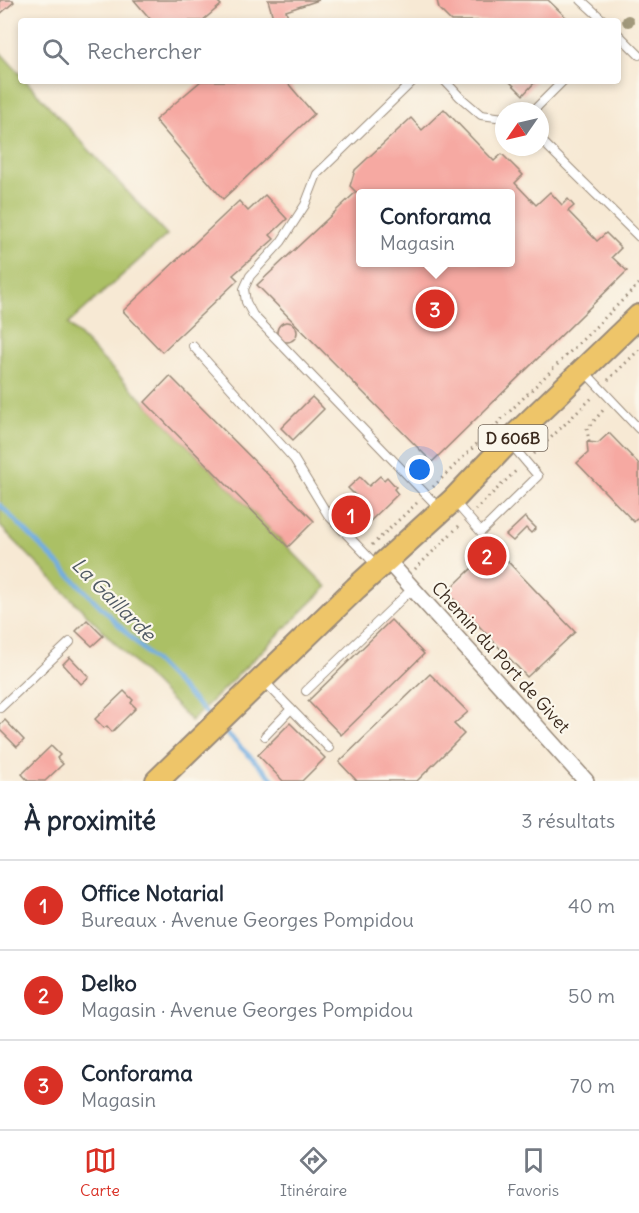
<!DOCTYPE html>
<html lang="fr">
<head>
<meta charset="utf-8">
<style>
  :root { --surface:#fff; --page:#f6f6f7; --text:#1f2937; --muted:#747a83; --line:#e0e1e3; --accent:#d93025 }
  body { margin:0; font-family:Delius,sans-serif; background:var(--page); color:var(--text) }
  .compass { position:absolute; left:495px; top:102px; width:54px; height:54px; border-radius:50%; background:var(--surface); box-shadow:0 3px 9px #0003; rotate:236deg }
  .you { position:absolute; left:420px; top:470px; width:21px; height:21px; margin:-15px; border:4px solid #fff; border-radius:50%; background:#1a73e8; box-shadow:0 0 0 9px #1a73e833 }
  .badge { display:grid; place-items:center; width:39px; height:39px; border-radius:50%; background:var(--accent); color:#fff; font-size:20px; font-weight:700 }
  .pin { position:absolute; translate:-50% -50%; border:3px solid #fff; box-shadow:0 2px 6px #0006 }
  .popup { position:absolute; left:356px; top:189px; width:159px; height:78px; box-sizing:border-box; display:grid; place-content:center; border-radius:6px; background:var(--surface); filter:drop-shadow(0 2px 4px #0005); font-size:20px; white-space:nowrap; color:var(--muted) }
  .popup b { font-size:22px; color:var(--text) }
  .popup::after { content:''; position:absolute; left:50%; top:100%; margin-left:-12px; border:12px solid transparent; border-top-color:var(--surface) }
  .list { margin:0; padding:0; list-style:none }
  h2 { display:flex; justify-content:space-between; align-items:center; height:78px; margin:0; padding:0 24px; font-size:26px }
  h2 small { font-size:20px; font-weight:400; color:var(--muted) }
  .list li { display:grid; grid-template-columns:39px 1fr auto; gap:18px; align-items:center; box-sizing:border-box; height:90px; padding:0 24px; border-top:2px solid var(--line) }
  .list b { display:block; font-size:22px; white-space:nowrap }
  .list p { margin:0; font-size:20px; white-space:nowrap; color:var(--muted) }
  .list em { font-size:20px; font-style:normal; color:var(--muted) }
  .icon { flex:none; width:33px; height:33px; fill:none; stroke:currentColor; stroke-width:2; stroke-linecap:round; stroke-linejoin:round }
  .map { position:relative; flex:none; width:639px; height:781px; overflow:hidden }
  .search { position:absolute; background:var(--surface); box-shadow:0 3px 9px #0003; left:18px; right:18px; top:18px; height:66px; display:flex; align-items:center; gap:15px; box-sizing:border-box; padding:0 21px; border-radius:6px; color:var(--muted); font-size:22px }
  .sheet { height:348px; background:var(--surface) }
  nav { display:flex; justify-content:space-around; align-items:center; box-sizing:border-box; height:84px; border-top:2px solid var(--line); background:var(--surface); font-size:16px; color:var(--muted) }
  nav a { display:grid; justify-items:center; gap:3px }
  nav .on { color:var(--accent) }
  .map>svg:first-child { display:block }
  .green { fill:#abc065; stroke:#737542; stroke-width:1.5 }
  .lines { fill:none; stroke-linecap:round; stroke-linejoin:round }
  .stream { stroke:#70ade2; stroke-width:4.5 }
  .building { fill:#f6a9a2; fill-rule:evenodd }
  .lane-casing { stroke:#998a79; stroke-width:10 }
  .street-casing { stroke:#998a79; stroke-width:18 }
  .primary-casing { stroke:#998a79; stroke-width:26 }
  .path { stroke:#998a79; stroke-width:3; stroke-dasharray:1.5 4.5; stroke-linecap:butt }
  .lane { stroke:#fff; stroke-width:8 }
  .street { stroke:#fff; stroke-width:15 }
  .primary { stroke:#eec569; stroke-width:22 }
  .tree { fill:#a2997b }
  .labels { text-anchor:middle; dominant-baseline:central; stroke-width:4.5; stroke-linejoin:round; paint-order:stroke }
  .shield { fill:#fbf7ec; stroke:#75685c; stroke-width:1.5 }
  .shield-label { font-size:16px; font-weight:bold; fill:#3b2a1e }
  .street-label { font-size:18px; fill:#3b2a1e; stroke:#fbf7ec }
  .water-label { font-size:20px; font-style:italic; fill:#4e5863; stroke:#fbf7ec }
</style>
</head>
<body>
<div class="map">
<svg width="639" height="781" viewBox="0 0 639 781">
  <rect width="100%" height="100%" fill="#fbf7ec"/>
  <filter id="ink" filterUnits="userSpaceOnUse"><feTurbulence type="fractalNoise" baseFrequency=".0167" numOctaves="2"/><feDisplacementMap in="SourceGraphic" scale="12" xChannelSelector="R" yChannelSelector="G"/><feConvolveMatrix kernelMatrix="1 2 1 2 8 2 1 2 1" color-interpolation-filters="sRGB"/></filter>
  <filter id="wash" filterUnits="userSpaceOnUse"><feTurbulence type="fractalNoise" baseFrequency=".008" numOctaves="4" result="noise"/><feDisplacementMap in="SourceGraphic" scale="24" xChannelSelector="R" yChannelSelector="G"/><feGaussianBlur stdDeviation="1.35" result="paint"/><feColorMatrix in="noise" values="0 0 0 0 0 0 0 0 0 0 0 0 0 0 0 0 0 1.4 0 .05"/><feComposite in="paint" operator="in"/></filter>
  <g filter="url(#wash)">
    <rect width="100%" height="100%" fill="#f7e9d4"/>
    <polygon class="green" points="0,52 21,75 21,81 26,81 167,235 68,324 327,587 191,721 0,526"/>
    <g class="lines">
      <g class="stream">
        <polyline points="0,505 207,714"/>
        <polyline points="226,733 275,781"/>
      </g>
    </g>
    <g id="blocks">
      <g class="building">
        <polygon points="0,0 13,0 14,2 0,14"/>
        <polygon points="134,0 216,0 221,5 202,21 152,21"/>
        <polygon points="268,0 319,0 286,11 290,21 274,21"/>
        <polygon points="437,0 548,0 570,21 451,21 439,9"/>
        <polygon points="201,81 286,81 314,114 223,199 155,120"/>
        <polygon points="509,81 536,81 523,95"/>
        <path d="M444,109L494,161L502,154L523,175L515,183L536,205L550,192L562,205L568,199L574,206L568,211L597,241L606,233L621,248L612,257L627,271L432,462L257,285L356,192L350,186L355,170L411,118L422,130ZM360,194H510V262H360Z"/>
        <polygon points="265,195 287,219 270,235 274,239 233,275 238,280 162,352 123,311 239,201 248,211"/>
        <circle cx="287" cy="332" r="10"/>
        <polygon points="170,376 314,521 288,547 145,402"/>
        <polygon points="312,397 324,409 293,440 281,428"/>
        <polygon points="609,433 639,464 639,516 634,522 577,463 588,453 587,442 598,443"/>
        <polygon points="380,476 384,480 387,477 396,487 394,489 398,494 359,532 342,515 358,498 348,488 360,477 369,486"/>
        <polygon points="525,517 536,528 531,533 526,528 513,541 506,535"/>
        <polygon points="494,547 575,632 527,677 447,592"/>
        <polygon points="87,620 103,636 92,646 76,631"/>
        <polygon points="391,620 424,654 341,735 308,701"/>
        <polygon points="70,657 89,677 81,684 63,664"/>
        <polygon points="430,674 468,712 454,724 464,734 417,781 357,781 339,762"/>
        <polygon points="124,691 133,700 131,703 136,708 112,732 107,726 104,728 95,719"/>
        <polygon points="5,720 24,740 17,747 0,730 0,725"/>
        <polygon points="290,723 325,758 302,781 283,781 258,755"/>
        <polygon points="51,746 60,755 57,758 63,764 45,781 28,781 22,774"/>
      </g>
    </g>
  </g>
  <g filter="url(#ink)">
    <use href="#blocks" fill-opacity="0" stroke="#998a79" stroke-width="1.5"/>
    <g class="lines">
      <g class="lane-casing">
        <g id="lane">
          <polyline points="581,0 604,21"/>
          <polyline points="618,34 639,55"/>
          <polyline points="413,81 317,174 305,205 281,242 250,276 244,289 246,302 253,315 440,509"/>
          <polyline points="445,81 460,97 481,115 504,118"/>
          <polyline points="533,111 563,81"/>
          <polyline points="540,139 639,237"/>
          <polyline points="193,346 294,459 328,515 378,567"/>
          <polyline points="584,371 639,429"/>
          <polyline points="454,501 481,532 538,476 510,443"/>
          <polyline points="263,680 329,748"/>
          <polyline points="306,691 413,588"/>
          <polyline points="0,708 70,642"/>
          <polyline points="265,736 291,709"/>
        </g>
      </g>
      <g class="street-casing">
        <polyline id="street" points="387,560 586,781"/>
      </g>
      <g class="primary-casing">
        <polyline id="primary" points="157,781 356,588 453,500 509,441 639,316"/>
      </g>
      <g class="path">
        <polyline points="608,380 639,350"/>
        <polyline points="589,442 587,429 605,408"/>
        <polyline points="534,454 594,396"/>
        <polyline points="433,487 639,284"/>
        <polyline points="475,510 518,469"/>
        <polyline points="372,545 418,502"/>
        <polyline points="415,569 460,525"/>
      </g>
      <use href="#lane" class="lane"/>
      <use href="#street" class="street"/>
      <use href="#primary" class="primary"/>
    </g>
    <circle class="tree" cx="628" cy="21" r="6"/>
  </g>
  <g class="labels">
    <rect class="shield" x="478.5" y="425" width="69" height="26" rx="4.5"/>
    <g class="shield-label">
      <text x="513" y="438">D 606B</text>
    </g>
    <g class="street-label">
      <text transform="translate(501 657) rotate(48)">Chemin du Port de Givet</text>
    </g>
    <g class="water-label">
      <text transform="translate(114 599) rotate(45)">La Gaillarde</text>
    </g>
  </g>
</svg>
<svg class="compass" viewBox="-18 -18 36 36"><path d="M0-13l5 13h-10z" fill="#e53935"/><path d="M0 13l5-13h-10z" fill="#747a83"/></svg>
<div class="you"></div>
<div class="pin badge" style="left:351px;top:515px">1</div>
<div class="pin badge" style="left:487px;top:556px">2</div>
<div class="pin badge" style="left:435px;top:309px">3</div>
<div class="popup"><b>Conforama</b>Magasin</div>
<div class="search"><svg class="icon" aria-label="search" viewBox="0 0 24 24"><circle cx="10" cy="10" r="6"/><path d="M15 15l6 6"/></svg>Rechercher</div>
</div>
<section class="sheet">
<h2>À proximité<small>3 résultats</small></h2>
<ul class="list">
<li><span class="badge">1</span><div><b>Office Notarial</b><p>Bureaux · Avenue Georges Pompidou</p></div><em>40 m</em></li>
<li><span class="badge">2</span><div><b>Delko</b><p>Magasin · Avenue Georges Pompidou</p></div><em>50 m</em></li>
<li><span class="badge">3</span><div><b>Conforama</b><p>Magasin</p></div><em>70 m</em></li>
</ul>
</section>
<nav>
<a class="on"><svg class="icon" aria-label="map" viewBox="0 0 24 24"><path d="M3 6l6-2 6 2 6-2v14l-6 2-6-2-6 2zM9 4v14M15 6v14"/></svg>Carte</a>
<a><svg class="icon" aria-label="directions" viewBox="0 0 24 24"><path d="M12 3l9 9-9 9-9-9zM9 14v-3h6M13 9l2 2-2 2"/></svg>Itinéraire</a>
<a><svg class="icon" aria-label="saved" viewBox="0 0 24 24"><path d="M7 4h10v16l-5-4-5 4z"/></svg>Favoris</a>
</nav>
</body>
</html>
